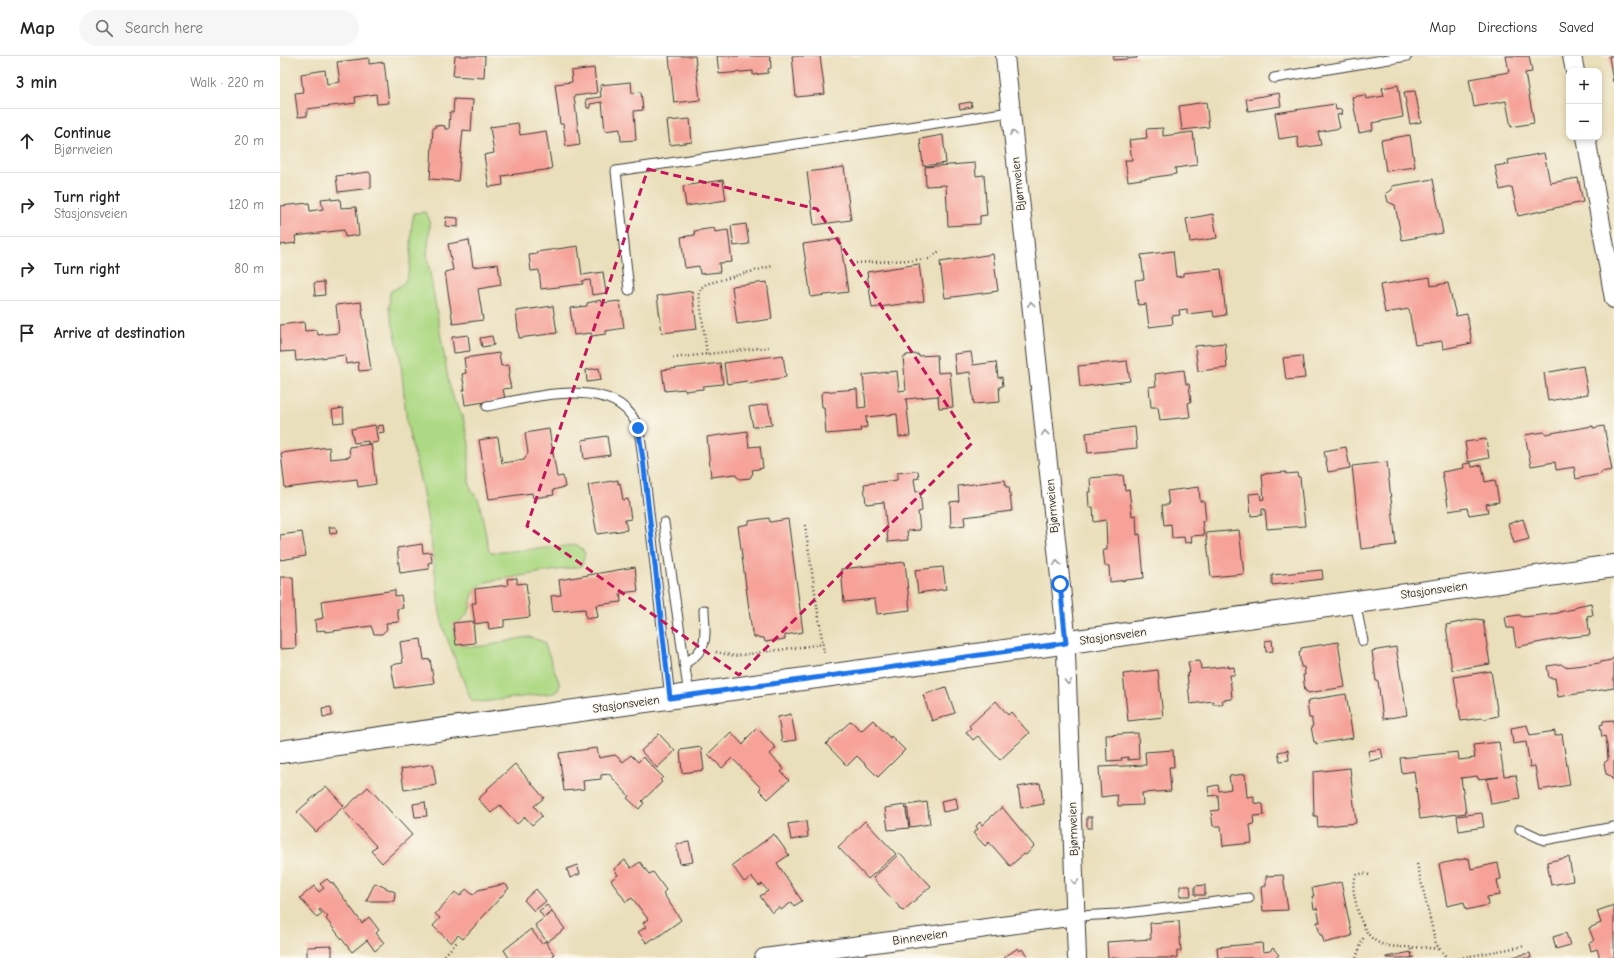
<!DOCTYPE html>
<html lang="en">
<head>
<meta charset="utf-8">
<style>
  :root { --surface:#fff; --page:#f6f6f6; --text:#222; --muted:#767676; --line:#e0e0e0 }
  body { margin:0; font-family:"Comic Neue",sans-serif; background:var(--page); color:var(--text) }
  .controls { position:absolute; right:12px; top:12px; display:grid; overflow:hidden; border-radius:8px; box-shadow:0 2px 6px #0003 }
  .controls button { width:36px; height:36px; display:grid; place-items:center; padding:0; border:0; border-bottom:1px solid var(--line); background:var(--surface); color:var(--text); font:20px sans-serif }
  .stop { position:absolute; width:12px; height:12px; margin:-9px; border:3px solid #1a73e8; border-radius:50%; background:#fff }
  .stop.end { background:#1a73e8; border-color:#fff; box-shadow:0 1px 4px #0008 }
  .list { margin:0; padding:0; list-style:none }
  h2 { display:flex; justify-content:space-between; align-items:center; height:52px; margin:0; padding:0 16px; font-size:17px }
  h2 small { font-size:13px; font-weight:400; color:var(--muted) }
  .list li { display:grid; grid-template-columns:26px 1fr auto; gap:12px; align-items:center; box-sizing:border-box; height:64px; padding:0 16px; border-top:1px solid var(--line) }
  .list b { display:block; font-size:15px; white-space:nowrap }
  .list p { margin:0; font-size:13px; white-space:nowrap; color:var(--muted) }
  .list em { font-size:13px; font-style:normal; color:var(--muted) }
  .icon { flex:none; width:22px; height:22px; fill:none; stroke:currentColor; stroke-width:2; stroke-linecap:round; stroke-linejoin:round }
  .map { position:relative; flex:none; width:1334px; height:902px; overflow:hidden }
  header { display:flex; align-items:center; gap:24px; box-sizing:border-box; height:56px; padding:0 20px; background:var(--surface); border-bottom:1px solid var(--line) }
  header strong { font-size:19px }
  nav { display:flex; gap:22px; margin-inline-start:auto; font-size:14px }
  .search { width:280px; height:36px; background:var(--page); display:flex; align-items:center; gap:10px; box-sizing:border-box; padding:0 14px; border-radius:22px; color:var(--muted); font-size:15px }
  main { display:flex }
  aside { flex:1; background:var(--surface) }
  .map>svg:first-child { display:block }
  .green { fill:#aed984; stroke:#657a50 }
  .building { fill:#f6a298 }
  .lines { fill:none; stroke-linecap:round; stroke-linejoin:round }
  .service-casing { stroke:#3b3934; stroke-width:11 }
  .minor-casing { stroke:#3b3934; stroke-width:20 }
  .tertiary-casing { stroke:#3b3934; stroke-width:24 }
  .path { stroke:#3b3934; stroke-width:2.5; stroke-dasharray:1 3; stroke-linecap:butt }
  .service { stroke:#fff; stroke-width:9 }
  .minor { stroke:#fff; stroke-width:18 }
  .tertiary { stroke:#fff; stroke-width:22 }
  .oneway { stroke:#999 }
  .route { stroke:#1a73e8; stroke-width:5 }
  .marked { fill:none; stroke:#c2185b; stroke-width:3; stroke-dasharray:8 5; stroke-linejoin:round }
  .labels { text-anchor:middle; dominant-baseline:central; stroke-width:3; stroke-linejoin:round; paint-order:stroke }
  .street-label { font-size:12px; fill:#1c1c1c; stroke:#fbf7ec }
</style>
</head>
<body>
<header>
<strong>Map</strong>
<div class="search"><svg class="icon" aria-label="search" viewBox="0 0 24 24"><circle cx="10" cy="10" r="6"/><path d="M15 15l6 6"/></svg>Search here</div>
<nav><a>Map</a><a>Directions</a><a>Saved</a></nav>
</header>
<main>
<aside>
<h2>3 min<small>Walk · 220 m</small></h2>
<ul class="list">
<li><svg class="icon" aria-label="ahead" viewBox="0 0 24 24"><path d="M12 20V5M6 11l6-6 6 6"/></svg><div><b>Continue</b><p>Bjørnveien</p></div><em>20 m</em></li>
<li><svg class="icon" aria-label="right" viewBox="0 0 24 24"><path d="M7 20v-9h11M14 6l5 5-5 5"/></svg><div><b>Turn right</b><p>Stasjonsveien</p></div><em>120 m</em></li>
<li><svg class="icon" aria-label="right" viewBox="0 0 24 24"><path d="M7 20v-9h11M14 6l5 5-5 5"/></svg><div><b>Turn right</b></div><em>80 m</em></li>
<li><svg class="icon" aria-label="arrive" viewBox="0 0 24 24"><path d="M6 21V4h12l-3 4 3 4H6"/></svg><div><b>Arrive at destination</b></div></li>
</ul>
</aside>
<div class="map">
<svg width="1334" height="902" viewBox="0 0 1334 902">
  <rect width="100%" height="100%" fill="#fbf7ec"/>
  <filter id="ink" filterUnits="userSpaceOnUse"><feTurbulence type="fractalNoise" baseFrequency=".025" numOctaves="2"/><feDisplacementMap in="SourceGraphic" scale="8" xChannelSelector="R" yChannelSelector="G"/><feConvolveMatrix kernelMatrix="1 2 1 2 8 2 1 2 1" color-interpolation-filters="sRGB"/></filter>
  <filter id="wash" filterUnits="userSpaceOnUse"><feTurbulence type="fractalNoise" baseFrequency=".012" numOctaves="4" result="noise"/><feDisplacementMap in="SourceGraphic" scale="16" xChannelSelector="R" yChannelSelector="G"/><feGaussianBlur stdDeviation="0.9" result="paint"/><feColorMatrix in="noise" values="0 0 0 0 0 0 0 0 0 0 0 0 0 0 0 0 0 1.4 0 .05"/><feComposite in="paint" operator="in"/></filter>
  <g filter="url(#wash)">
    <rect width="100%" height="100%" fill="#eadfbb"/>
    <path class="green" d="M145,156L149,162L150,170L147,199L169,328L174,344L183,361L189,388V426L192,435L199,445L209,495L211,497L298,489L305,497L302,510L210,525C195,530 192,537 190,552C188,562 176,564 175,574C170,607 234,581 249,581C254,582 259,585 264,586L280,629L278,634L274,637L202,646L193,645L190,642L164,574L160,557L151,483L142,432L127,368L120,299L109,253L110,236C115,233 123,229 125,225C135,206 128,178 134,157Z"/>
    <g id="blocks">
      <g class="building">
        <polygon points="175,0 205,0 204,22 173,20"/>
        <polygon points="389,0 415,0 420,44 394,47"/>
        <polygon points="437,0 490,0 491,12 488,13 488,17 473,19 473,15 439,18"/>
        <polygon points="512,0 540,0 545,38 516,41"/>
        <polygon points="833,0 857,0 857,2 833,4"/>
        <polygon points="1226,0 1249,0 1252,16 1245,17 1254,67 1231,71 1226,45 1194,51 1189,23 1229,16"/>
        <polygon points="1329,0 1334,0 1334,26 1333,26"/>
        <polygon points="89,2 89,8 104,6 109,47 97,48 96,38 75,41 76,47 27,53 27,60 18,61 15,37 23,36 21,18 45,14 47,28 60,26 57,6"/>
        <polygon points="314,12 317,37 294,40 300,89 286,91 283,68 280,68 275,28 292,26 291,15"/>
        <polygon points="351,26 352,37 361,36 363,54 354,55 356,84 341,85 340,73 325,75 322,46 310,48 310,52 307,52 306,43 321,41 320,29"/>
        <polygon points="1118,29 1123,61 1092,67 1093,74 1079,77 1072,41 1085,39 1086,43 1104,40 1102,32"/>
        <polygon points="1135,35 1141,66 1130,68 1124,36"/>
        <polygon points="999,37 1001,50 968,55 966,43"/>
        <polygon points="174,43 193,44 191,75 183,74 178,125 150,123 153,72 155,72 155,69 165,70 165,73 169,73 170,56 173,57"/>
        <polygon points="691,46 692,51 680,53 679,48"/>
        <polygon points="926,46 929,71 902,74 899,50"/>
        <polygon points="1055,48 1056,54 1061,53 1062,58 1057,59 1060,72 1038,76 1041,89 1019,92 1017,80 999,83 995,57"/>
        <polygon points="410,63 412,86 390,89 387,65"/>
        <polygon points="238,67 240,79 266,75 272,113 222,120 223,129 209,131 204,99 214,97 210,71"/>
        <polygon points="883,72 883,80 913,76 917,109 895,112 896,118 848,125 845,104 852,104 849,84 867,82 866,73"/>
        <polygon points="663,79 666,107 643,110 640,83"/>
        <polygon points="1130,79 1135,111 1106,115 1101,84"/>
        <polygon points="1264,97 1270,127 1298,122 1303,146 1238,160 1232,131 1220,134 1215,110 1229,108 1228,104"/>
        <polygon points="695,107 696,120 704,119 707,159 700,160 700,168 668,170 666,129 646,130 645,111"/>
        <polygon points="564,111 571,164 534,169 527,116"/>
        <polygon points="89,116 91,119 91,132 58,136 56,120"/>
        <polygon points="1153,123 1163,177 1122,184 1115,149 1108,146 1106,137 1112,134 1112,130"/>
        <polygon points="443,124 446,144 406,150 403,130"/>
        <polygon points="51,142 51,144 60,143 61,152 76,151 79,179 65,181 64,174 15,180 16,187 0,189 0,150 29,147 30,155 43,153 41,143"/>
        <polygon points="933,158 937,182 910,186 906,163"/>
        <polygon points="166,161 178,162 178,171 165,170"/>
        <polygon points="466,168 469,188 454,190 451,170"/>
        <polygon points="434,172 435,176 448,174 452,206 439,207 440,216 420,218 419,210 405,212 401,181 415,179 414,175"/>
        <polygon points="560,183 568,236 531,241 523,188"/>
        <polygon points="189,184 193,211 218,208 221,229 198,233 203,264 173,268 165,216 173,214 168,188"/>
        <polygon points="298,190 302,219 323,216 326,237 312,239 310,224 302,225 303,228 261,233 259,214 251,215 249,199 257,198 256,196"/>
        <polygon points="893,195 896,221 903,220 903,217 941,213 946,259 934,261 933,255 907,258 907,253 899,254 900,259 892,260 893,268 869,271 866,248 858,249 855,224 864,223 861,199"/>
        <polygon points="713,198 718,235 665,242 660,206"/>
        <polygon points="639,208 644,245 592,252 587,216"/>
        <polygon points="1150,221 1151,230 1168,227 1176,260 1187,258 1192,287 1163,293 1162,285 1135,289 1129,253 1105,257 1100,229"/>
        <polygon points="44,226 45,239 35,240 34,227"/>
        <polygon points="487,226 492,263 457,268 452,230"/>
        <polygon points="412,235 417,273 382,277 377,240"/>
        <polygon points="321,244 322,247 340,245 344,272 326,275 326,278 312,280 311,277 294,279 290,252 307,250 307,247"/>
        <polygon points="81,246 91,314 79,315 78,306 66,308 65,299 16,305 15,295 0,296 0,269 24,266 25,275 37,274 38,279 59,277 56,249"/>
        <polygon points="273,250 277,277 239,282 236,255"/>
        <polygon points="188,279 190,295 174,297 172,281"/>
        <polygon points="212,280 214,289 202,291 200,282"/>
        <polygon points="945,287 947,312 918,315 915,290"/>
        <polygon points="691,296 693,309 716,306 718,322 722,321 723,330 719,331 720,346 694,348 690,316 676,318 674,298"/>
        <polygon points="219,297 221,310 229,309 230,318 228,319 231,332 223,333 225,343 185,349 183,334 185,334 182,318 186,317 184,302"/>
        <polygon points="638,298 638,300 657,299 658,317 670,316 673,351 659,352 658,340 626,343 630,380 619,381 617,358 586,361 587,371 580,372 581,375 546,378 544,351 542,351 541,338 543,338 542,336 577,333 578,352 586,351 583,319 617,315 619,335 626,334 623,301 626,301 626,299"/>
        <polygon points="503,299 506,321 468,328 467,325 447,328 444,307"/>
        <polygon points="1022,300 1025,322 1006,324 1003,302"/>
        <polygon points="847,305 850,325 800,331 798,310"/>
        <polygon points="440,307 443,328 423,330 423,333 413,334 405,335 404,333 385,335 382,314"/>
        <polygon points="1303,310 1308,338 1268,345 1264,317"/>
        <polygon points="319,312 321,324 307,326 306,314"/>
        <polygon points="904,314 906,328 909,328 911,346 908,347 910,361 880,364 878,351 871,351 869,331 876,330 875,318"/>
        <polygon points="488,348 492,369 473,371 469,351"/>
        <polygon points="63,352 64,366 54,367 52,354"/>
        <polygon points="95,369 98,386 88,388 88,385 74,387 71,373"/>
        <polygon points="103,369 104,376 99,377 97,370"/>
        <polygon points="1313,370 1313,372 1324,370 1332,414 1321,416 1321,418 1296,423 1294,411 1276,414 1275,406 1251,410 1245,379 1264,376 1265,378"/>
        <polygon points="855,371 857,392 808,397 806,377"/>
        <polygon points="269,373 277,421 283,420 285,431 273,434 274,439 253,442 252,437 209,443 199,384 218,381 222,407 244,404 248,397 245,377"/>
        <polygon points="467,375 469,391 480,390 483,412 472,414 473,417 470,422 460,423 456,420 455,418 431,421 427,381"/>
        <polygon points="327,380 330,399 304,403 302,384"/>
        <polygon points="1206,383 1209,402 1188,406 1185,386"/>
        <polygon points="91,388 96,428 78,431 77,423 5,432 1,397 49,391 50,403 70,401 69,391"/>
        <polygon points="1066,391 1070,412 1048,416 1044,395"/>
        <polygon points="1107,406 1116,489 1081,493 1072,410"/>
        <polygon points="1191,407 1192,411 1202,409 1205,426 1215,424 1219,446 1206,448 1208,456 1189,459 1187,452 1169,455 1162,416 1184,412 1183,408"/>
        <polygon points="638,415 639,422 634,423 636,436 640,435 642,455 638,456 640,474 627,475 628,484 608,486 604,446 586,448 584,428 617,424 617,417"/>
        <polygon points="1006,416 1006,418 1017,417 1018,421 1020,421 1025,470 987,473 985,453 982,453 982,459 971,460 969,438 980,437 981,444 984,443 982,418"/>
        <polygon points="843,419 845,434 849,433 852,460 856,459 857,479 860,478 864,522 830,526 829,510 825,510 823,494 827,494 826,464 814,466 813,451 809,451 808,436 811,436 810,422"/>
        <polygon points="338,424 338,428 340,427 343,444 348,443 351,463 345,464 347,474 317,478 308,429"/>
        <polygon points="725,424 726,431 729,431 732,455 684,461 685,469 671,471 670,446 679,445 678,430"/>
        <polygon points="919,431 920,445 924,445 926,465 922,465 924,479 911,480 912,486 905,487 904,481 892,482 891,468 884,469 882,449 889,449 887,435"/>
        <polygon points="489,462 490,466 508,463 523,576 505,579 505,583 485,586 484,582 474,581 472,576 458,470 469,468 469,465"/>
        <polygon points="1243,463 1249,483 1234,487 1228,468"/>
        <polygon points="49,471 56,471 57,477 50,478"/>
        <polygon points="959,474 964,518 931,521 926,477"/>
        <polygon points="22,476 26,500 0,504 0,479"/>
        <polygon points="142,488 143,497 151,496 152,506 148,507 149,513 120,517 117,492"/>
        <polygon points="625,506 630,554 597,558 595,543 564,546 561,513"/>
        <polygon points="355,511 358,535 340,537 341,546 316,549 318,561 306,563 305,553 273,556 271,540 281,539 279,524"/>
        <polygon points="663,511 666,533 638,537 635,514"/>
        <polygon points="1042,514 1043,523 992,529 992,519"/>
        <polygon points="0,521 13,521 16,592 0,593"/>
        <polygon points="237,522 237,528 246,527 250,561 224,564 224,571 209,573 208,566 195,568 192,547 196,547 195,533 228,529 227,523"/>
        <polygon points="115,534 115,540 121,539 123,552 117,553 119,566 106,567 107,573 102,578 94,578 91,570 45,576 45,574 36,575 35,564 43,562 41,545"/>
        <polygon points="1311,547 1313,559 1307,560 1310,579 1282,582 1236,591 1233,572 1227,572 1225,561 1239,559 1243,561 1279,557 1279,556 1294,553 1297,550"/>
        <polygon points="1195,563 1203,564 1210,608 1172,614 1166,569"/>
        <polygon points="193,565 195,587 176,589 173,567"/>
        <polygon points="141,583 144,604 150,603 154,627 115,632 111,609 123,607 120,586"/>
        <polygon points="992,584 993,595 986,596 985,585"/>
        <polygon points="1058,586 1065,631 1028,637 1027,635 1025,635 1023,619 1025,619 1024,611 1021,611 1019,596 1021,595 1021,592"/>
        <polygon points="1116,591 1127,659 1103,663 1098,625 1096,625 1092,595"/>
        <polygon points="1334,601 1334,632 1278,641 1275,622 1269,622 1267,610 1281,608 1285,611 1321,607 1321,606 1331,604"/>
        <polygon points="920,605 921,613 949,610 949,612 954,611 955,619 950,619 952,643 942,644 943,648 933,648 933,645 910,648 907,617 910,617 908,606"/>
        <polygon points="878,614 883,661 848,665 843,618"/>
        <polygon points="1211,615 1218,660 1204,663 1202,662 1181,665 1174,621"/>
        <polygon points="666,631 675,657 652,665 643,639"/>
        <polygon points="1066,638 1073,682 1036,688 1036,686 1034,686 1031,671 1033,670 1032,666 1032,662 1029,662 1027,646 1029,646 1029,644"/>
        <polygon points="716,645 728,659 731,656 749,677 720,704 698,680 693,684 686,676 691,672 689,670"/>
        <polygon points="51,651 52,660 43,661 42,652"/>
        <polygon points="511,658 516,684 502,686 498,661"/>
        <polygon points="593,664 610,682 611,680 625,694 598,721 577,700 567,710 546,688 571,665 581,675"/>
        <polygon points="1334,664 1334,723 1332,723 1331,720 1326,718 1324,707 1328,704 1327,689 1325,680 1322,681 1320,669 1323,668 1323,665"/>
        <polygon points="1247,669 1250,679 1275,675 1275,680 1282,678 1290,729 1259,734 1255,710 1250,711 1246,686 1233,688 1231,672"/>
        <polygon points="477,672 496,692 490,698 504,713 501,716 509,724 488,743 479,734 481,732 452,702 442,712 428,698 451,676 463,689 467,684 466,683"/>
        <polygon points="858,677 859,703 848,704 848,701 841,702 842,704 827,705 826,679"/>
        <polygon points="379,678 395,695 377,712 361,695"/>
        <polygon points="1219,686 1224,720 1236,719 1240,743 1211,748 1207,723 1219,721 1198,723 1197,720 1181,722 1186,757 1140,763 1134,715 1122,717 1120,702 1178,696 1179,704 1195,702 1193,689"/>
        <polygon points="421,691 424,714 402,717 400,694"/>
        <polygon points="317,692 319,702 335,699 343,706 351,699 358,706 363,701 383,721 380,724 382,726 362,745 364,747 359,753 347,742 349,740 329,718 321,719 321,723 303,725 304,733 284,735 279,697"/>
        <polygon points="1101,693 1103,702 1090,705 1088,695"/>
        <polygon points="893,694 894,711 889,711 891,735 862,737 863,749 838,750 837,739 821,741 819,711 866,709 865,696"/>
        <polygon points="1008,694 1009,704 1000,705 998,696"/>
        <polygon points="153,708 156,729 124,734 121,713"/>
        <polygon points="235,708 264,742 254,750 262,760 252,769 245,761 237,768 220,749 211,757 198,743 207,735 206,734"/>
        <polygon points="1070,712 1076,767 1038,771 1037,760 1034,760 1033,716"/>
        <polygon points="965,718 967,741 974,740 974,747 983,748 984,759 973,760 974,768 970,769 972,787 943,790 941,770 933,770 931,755 939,754 938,739 929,740 928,731 938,729 939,735 951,733 949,720"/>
        <polygon points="760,727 764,748 741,752 738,731"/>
        <polygon points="46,730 64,750 36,776 17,756"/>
        <polygon points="88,731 132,779 102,807 91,795 96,790 63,754"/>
        <polygon points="676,742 678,753 663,756 661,745"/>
        <polygon points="145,746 147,760 135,761 133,748"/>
        <polygon points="647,746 650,768 630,771 627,749"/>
        <polygon points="625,749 629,772 608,774 605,752"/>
        <polygon points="722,751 754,790 746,799 744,798 730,810 709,786 705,790 693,777 698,773 696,770 700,766 702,769"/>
        <polygon points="1202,757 1204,771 1179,775 1177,760"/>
        <rect x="807" y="761" width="5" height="11"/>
        <polygon points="526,765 528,781 511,784 508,768"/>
        <polygon points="585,765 616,798 588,823 558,791"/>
        <polygon points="494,778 509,799 497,807 522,845 514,850 512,846 501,854 499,851 492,857 480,840 488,835 482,828 479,830 472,821 464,826 452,809"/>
        <polygon points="409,786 413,806 400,808 396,788"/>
        <polygon points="620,797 651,830 623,855 593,822"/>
        <polygon points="1289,801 1293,825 1271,829 1267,806"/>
        <polygon points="1189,802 1191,813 1218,807 1221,823 1217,824 1220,839 1207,841 1208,849 1186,854 1184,846 1167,850 1159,808"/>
        <polygon points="345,804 351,812 360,806 369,818 373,816 386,834 383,837 401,864 375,883 374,882 367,887 358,876 366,871 363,867 368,863 352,842 346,846 331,824 338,819 334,813"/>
        <polygon points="297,809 300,818 290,822 287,813"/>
        <polygon points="1003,819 1008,854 983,855 981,831 986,830 986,820"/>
        <polygon points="47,823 51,827 52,826 82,867 89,861 99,874 96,877 104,887 95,895 87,884 72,896 46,863 48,861 40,853 39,854 42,858 37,862 20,842 34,830 39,836 44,832 40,828"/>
        <polygon points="1061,826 1072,880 1044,887 1042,879 1040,879 1037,866 1040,866 1037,852 1034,853 1032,840 1034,840 1032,832"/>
        <polygon points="95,827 115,836 114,845 86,845"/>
        <polygon points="225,828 229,832 183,883 178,879 171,887 153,870 160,862 155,858 175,836 180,840 186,833 193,839 198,834"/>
        <polygon points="925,829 925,839 915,839 915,830"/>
        <polygon points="900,830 910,830 911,840 900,840"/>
        <polygon points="256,833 266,845 254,855 244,844"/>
        <polygon points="267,849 272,855 265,861 272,856 285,873 267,886 255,869 264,862 259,855"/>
        <polygon points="1334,849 1334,902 1320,902 1317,893 1311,895 1309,887 1314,885 1309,872 1321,867 1317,855"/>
        <polygon points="899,865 901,895 897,895 897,902 828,902 827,886 871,883 870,867"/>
        <polygon points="251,873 262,888 265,885 271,894 274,898 272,902 229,902 224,894"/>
        <polygon points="1286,877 1290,889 1276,893 1273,881"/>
        <polygon points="982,887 983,896 990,895 993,892 999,899 995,902 938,902 937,891"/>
        <polygon points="52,890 52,902 27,902 27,891"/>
        <polygon points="738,892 740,895 742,893 749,902 723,902"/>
        <polygon points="1131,896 1132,902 1106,902 1106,901"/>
        <polygon points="1250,897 1251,902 1232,902 1232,901"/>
      </g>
    </g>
  </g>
  <g filter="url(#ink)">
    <use href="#blocks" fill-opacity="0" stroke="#3b3934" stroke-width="1"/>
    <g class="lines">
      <g class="service-casing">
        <g id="service">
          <polyline points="994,22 1127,0"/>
          <polyline points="349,234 336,115 730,56"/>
          <path d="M207,350C247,343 330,318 355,365C361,376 361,390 363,403L390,642"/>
          <polyline points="384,467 409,639"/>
          <polyline points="1075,546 1083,585"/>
          <path d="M404,608C430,592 425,582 424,554"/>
          <polyline points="1240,773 1264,784 1334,771"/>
          <polyline points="796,860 838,858 969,842"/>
        </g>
      </g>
      <g class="minor-casing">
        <g id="minor">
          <polyline points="725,0 785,569 797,902"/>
          <polyline points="1292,0 1295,15"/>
          <polyline points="1306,81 1334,243"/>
          <polyline points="484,902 796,860"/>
        </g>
      </g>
      <g class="tertiary-casing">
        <polyline id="tertiary" points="0,696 1334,510"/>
      </g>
      <g class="path">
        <polyline points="576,207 649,203 661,194"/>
        <polyline points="427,298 419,238 421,232 426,228 492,210"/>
        <polyline points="393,302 489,291"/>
        <polyline points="525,469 544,597"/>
        <polyline points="436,596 454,600 543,588"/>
        <polyline points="1137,808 1156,888 1167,902"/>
        <path d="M1089,819L1084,817L1077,819C1070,828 1075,841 1077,852C1091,902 1110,887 1159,893"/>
        <polyline points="1131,893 1133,902"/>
        <polyline points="162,902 178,885"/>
        <polyline points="1076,902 1084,880"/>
        <polyline points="1179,902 1245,890"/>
      </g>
      <use href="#service" class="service"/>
      <use href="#minor" class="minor"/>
      <use href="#tertiary" class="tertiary"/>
    </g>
    <defs><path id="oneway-chevron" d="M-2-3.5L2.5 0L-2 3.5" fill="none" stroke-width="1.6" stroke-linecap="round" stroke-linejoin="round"/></defs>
    <g class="oneway">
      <use href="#oneway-chevron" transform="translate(733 77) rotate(-97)"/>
      <use href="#oneway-chevron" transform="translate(751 248) rotate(-96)"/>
      <use href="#oneway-chevron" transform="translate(765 377) rotate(-96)"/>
      <use href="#oneway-chevron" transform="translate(777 507) rotate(-96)"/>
      <use href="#oneway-chevron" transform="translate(788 626) rotate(88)"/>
      <use href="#oneway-chevron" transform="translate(795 826) rotate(88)"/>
    </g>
  </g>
  <g class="lines" filter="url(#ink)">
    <polyline class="route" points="358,372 363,403 390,642 786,587 780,528"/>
  </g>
  <path class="marked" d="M368,113L537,153L692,387L459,619L247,470Z"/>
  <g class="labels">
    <g class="street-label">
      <text transform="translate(738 128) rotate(-96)">Bjørnveien</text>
      <text transform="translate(772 450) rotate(-95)">Bjørnveien</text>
      <text transform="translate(1154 534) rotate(-8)">Stasjonsveien</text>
      <text transform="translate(833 580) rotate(-8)">Stasjonsveien</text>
      <text transform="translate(346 648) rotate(-8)">Stasjonsveien</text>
      <text transform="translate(793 773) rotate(-92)">Bjørnveien</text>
      <text transform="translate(640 881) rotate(-8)">Binneveien</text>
    </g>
  </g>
</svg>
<div class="controls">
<button>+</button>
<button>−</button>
</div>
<div class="stop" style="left:780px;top:528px"></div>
<div class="stop end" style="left:358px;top:372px"></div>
</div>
</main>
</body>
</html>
